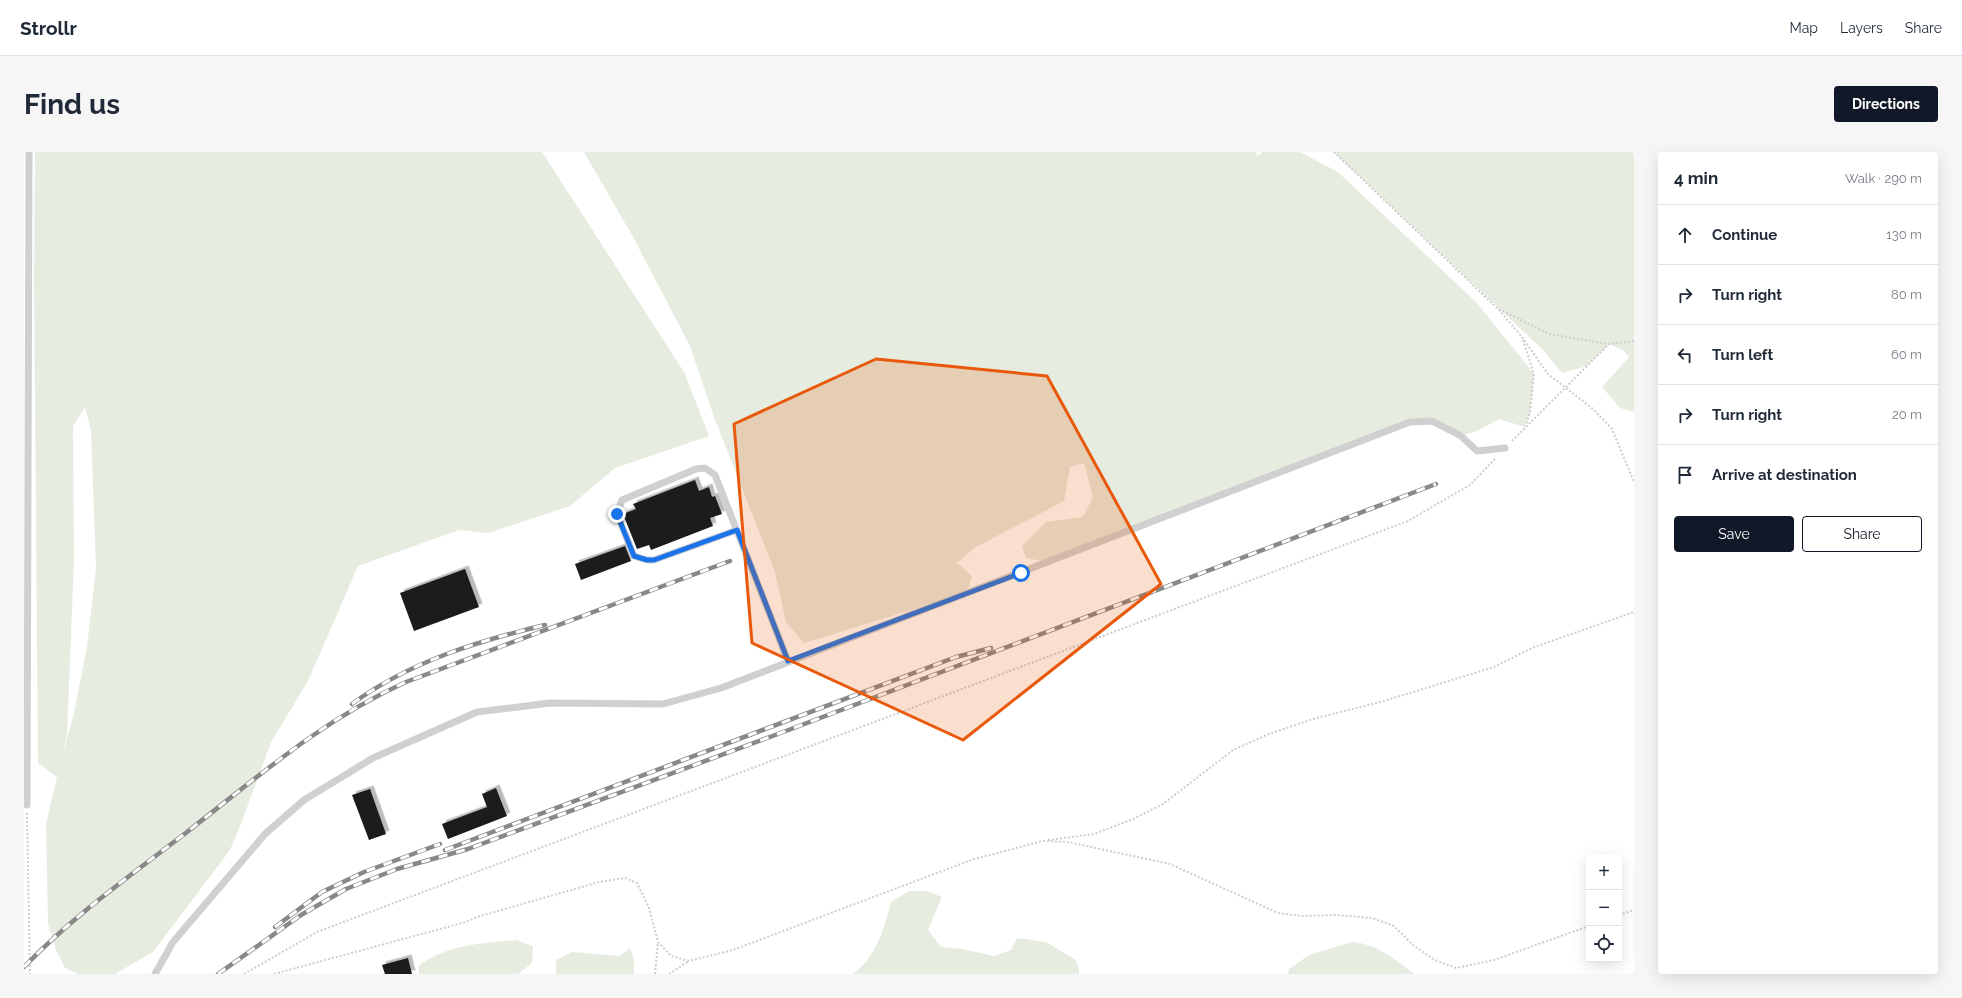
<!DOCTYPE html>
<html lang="en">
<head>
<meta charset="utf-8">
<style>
  :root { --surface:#fff; --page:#f6f6f7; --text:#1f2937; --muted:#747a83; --line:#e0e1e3; --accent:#111827 }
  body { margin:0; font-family:Raleway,sans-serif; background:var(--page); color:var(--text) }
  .controls { position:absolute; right:12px; bottom:12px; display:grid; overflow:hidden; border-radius:4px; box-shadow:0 4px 16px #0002 }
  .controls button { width:36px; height:36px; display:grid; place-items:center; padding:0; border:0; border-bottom:1px solid var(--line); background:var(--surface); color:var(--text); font:20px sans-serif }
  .stop { position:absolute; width:12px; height:12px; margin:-9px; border:3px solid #1a73e8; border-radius:50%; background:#fff }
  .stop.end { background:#1a73e8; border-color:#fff; box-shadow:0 1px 4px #0008 }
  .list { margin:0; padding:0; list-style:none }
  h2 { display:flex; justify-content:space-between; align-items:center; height:52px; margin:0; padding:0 16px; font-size:17px }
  h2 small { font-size:13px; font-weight:400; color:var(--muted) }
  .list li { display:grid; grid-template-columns:26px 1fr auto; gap:12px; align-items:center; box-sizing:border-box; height:60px; padding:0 16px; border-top:1px solid var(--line) }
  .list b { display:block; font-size:15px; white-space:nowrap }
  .list em { font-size:13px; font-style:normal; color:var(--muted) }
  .actions { display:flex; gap:8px; padding:12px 16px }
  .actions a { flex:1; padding:9px 0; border:1px solid var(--accent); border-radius:4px; text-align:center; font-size:14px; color:var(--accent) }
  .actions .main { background:var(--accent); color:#fff }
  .icon { flex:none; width:22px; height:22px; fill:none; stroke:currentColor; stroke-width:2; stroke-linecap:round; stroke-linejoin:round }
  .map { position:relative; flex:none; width:1610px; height:822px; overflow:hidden; border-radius:4px }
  header { display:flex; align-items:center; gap:24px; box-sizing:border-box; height:56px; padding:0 20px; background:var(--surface); border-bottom:1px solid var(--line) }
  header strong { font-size:19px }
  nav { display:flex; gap:22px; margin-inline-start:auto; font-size:14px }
  .intro { display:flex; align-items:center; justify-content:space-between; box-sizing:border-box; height:96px; padding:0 24px }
  h1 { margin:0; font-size:28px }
  .button { padding:10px 18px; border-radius:4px; background:var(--accent); color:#fff; font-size:14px; font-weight:700 }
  main { display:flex; gap:24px; padding:0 24px }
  aside { flex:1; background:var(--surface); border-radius:4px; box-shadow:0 4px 16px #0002 }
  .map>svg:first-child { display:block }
  .green { fill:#e6ecdf; fill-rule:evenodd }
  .building { fill:#1a1a1a; filter:url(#shadow) }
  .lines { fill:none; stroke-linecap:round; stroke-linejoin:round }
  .path { stroke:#cdcdcd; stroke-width:2; stroke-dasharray:2 2; stroke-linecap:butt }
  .lane { stroke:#d0d0d0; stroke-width:7 }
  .rail-casing { stroke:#888; stroke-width:4.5 }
  .rail { stroke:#fff; stroke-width:3; stroke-dasharray:9; stroke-linecap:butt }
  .route { stroke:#1a73e8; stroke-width:5 }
  .marked { fill:#e8590c; fill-opacity:0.2; stroke:#e8590c; stroke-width:3; stroke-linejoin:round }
</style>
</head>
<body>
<header>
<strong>Strollr</strong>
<nav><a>Map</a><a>Layers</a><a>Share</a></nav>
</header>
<div class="intro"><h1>Find us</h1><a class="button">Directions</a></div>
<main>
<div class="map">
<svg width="1610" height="822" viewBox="0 0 1610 822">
  <defs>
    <filter id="shadow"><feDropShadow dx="3.5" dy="-3.5" stdDeviation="0" flood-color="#0004"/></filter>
  </defs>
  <rect width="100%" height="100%" fill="#fff"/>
  <g class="green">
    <path d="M11,0H518L660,220L685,284L591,316L546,354L464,381L435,378L334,414L284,529L247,590L217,672L206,698L129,800L91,822H54L41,816L32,798L24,772L22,672L33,625L14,611L10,125ZM61,255L67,279L72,416L63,495L50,561L38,605L43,582L50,409L49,274Z"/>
    <polygon points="560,0 1232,0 1233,4 1239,0 1276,0 1314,20 1453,151 1510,222 1506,260 1501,275 1475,267 1453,279 1437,284 1408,269 1386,270 1024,410 1002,406 998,394 1022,370 1059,365 1069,345 1060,311 1046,315 1040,349 950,396 933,411 948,424 943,441 780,491 762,470 751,420 690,265 666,194 609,85"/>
    <polygon points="1310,0 1610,0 1610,260 1596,256 1578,235 1605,205 1600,199 1585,192 1563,214 1538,221 1521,200"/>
    <path d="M885,739H902L918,745L904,778L917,795L938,797L970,804L987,798L993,786L1022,790L1052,808L1055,818V822H828C851,809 861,774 867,750Z"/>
    <path d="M492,788L509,794L508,811L494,822H395V813C428,792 454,792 492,788Z"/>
    <path d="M1328,790C1353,792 1371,807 1390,822H1264L1265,817L1285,803Z"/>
    <polygon points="606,796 610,808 610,822 532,822 532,808 548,800 595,804"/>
  </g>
  <g class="building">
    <polygon points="671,328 675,339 685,335 688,345 691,344 698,362 686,366 689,374 627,398 625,393 613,397 599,362 612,357 609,352"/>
    <polygon points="601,394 607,409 557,428 551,412"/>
    <polygon points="441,417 455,455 390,479 376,441"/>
    <polygon points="472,636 483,664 424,687 418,672 463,655 458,642"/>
    <polygon points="346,637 362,682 345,688 328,643"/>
    <polygon points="384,806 388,822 361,822 358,813"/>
  </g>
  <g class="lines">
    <g class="path">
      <polyline points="1310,0 1474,157 1498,185 1524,222 1569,257 1588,277 1610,330"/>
      <polyline points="1475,157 1525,182 1585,192"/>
      <polyline points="1499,188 1510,222 1506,260 1502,273"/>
      <polyline points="1488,289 1585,192 1610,189"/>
      <polyline points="3,661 6,822"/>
      <polyline points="1024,688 1070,682 1109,667 1139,652 1209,598 1245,582 1289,567 1360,549 1470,515 1508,496 1610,460"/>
      <polyline points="1595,763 1610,758"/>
      <polyline points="220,822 293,780 1384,369 1446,333 1471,307"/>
      <polyline points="250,822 442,770 453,765 575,730 601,726 613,731 625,756 634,790 647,804 665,809 709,798 950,707 1019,689 1044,690 1146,712 1254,761 1279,764 1312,763 1348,766 1370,774 1390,794 1411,808 1432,816 1470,808 1565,774"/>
      <polyline points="631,822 634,790"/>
      <polyline points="645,822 665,809"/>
    </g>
    <g class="lane">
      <polyline points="713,378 630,408 623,408 610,404 593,362 598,348 672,317 681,316 691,323 764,509"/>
      <polyline points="3,653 5,0"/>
      <polyline points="131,822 149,790 241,682 280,648 349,606 453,560 526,551 639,552 697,536 1386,270 1408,269 1437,284 1453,299 1481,296"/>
    </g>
    <g class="rail-casing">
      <g id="rail">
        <path d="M328,552C385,510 454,489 521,473"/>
        <polyline points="421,698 932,505 967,496"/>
        <polyline points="251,775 298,740 340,720 416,692"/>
        <path d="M0,815C49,764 107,723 163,680C235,624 298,568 382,530L706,409"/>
        <polyline points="194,822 277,763 322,737 373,717 444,697 754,582 1412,332"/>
      </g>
    </g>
    <use href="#rail" class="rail"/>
  </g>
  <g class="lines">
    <polyline class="route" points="593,362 610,404 623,408 630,408 713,378 764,509 997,421"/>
  </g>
  <path class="marked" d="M852,207L1023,224L1137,432L939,588L728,491L710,272Z"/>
</svg>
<div class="controls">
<button>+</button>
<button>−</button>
<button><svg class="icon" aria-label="locate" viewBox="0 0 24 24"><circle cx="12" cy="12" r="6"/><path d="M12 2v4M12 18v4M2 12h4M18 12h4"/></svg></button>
</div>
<div class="stop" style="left:997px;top:421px"></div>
<div class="stop end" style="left:593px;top:362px"></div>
</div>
<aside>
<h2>4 min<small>Walk · 290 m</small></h2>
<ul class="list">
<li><svg class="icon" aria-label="ahead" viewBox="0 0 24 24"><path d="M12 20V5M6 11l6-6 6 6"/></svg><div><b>Continue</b></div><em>130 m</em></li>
<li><svg class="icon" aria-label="right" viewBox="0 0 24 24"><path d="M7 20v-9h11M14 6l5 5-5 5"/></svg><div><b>Turn right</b></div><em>80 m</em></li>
<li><svg class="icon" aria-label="left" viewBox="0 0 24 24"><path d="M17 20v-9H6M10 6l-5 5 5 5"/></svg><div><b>Turn left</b></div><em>60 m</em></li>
<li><svg class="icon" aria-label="right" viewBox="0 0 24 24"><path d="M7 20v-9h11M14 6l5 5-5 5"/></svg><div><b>Turn right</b></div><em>20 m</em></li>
<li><svg class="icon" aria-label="arrive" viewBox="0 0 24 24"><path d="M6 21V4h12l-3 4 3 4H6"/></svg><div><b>Arrive at destination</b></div></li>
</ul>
<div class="actions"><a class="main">Save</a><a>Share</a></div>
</aside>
</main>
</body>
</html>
